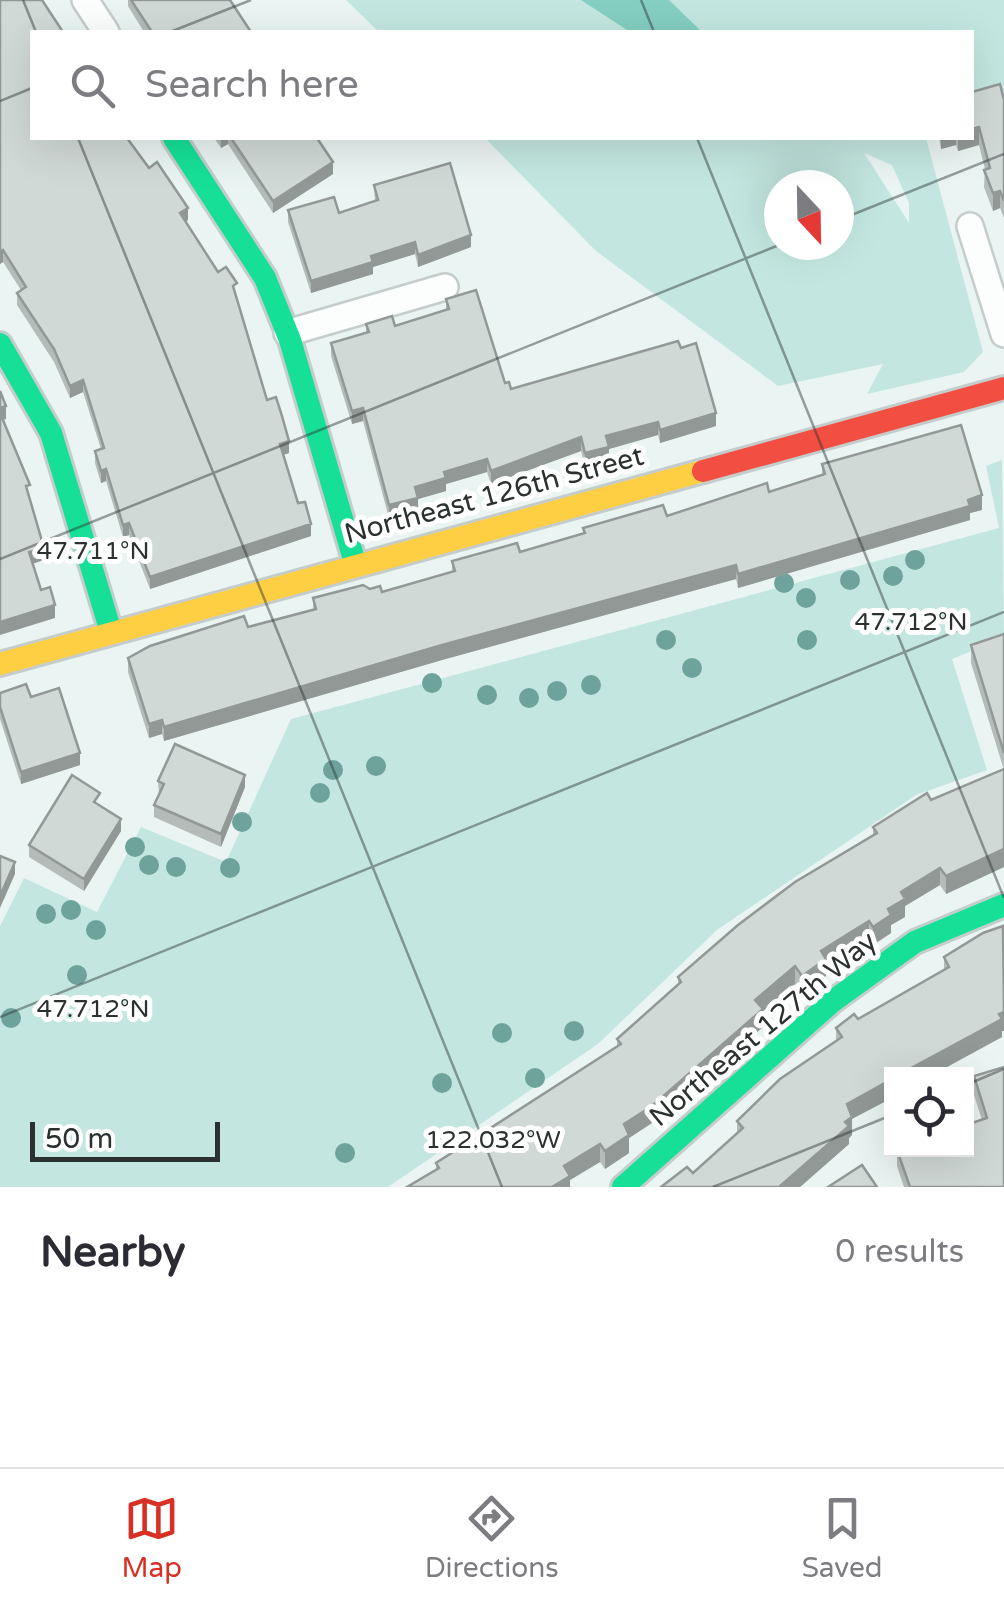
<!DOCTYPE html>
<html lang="en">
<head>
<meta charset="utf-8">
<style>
  :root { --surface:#fff; --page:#f2f2f3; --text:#2b2b33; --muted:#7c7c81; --line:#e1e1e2; --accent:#d93025 }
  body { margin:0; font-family:"Varela Round",sans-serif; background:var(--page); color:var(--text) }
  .controls { position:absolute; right:30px; bottom:30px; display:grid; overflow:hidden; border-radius:0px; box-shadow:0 10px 40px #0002 }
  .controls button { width:90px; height:90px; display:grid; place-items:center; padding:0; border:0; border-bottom:2px solid var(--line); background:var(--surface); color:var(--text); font:50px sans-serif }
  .compass { position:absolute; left:764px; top:170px; width:90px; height:90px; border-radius:50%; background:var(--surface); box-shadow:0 10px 40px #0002; rotate:158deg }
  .scale { position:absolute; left:30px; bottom:25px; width:190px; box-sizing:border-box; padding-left:10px; border:5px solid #2a3130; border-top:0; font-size:28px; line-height:35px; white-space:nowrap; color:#2a3130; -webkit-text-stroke:8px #fff; paint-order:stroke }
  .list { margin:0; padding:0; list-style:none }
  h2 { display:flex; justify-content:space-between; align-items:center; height:130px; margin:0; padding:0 40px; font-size:42px }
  h2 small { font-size:32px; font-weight:400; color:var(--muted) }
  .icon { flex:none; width:55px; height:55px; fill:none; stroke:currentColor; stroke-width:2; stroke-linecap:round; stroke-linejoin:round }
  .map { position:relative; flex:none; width:1004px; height:1187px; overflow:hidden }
  .search { position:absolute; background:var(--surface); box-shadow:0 10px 40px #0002; left:30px; right:30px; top:30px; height:110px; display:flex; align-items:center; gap:25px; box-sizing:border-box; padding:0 35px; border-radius:0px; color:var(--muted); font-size:38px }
  .sheet { height:280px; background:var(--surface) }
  nav { display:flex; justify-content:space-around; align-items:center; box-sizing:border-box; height:140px; border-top:2px solid var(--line); background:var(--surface); font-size:28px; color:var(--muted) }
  nav a { display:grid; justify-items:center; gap:5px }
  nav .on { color:var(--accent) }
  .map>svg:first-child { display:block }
  .green { fill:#c3e7e0; fill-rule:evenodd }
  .water { fill:#84cec2 }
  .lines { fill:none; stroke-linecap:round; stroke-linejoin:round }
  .street-casing { stroke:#c5cdcc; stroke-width:30 }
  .fast-casing { stroke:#c5cdcc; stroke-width:28 }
  .slow-casing { stroke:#c5cdcc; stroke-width:28 }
  .jam-casing { stroke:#c5cdcc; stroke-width:28 }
  .street { stroke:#fcfdfd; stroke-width:25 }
  .fast { stroke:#16e098; stroke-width:22 }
  .slow { stroke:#ffcf43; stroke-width:22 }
  .jam { stroke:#f24e42; stroke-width:22 }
  .tree { fill:#6ea39c }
  .wall { fill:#b4bbb9 }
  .shaded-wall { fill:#929896 }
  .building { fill:#d1d9d7; stroke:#929896; stroke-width:2.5 }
  .ticks { fill:none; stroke:#2a3130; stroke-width:2.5; stroke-opacity:0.45 }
  .labels { text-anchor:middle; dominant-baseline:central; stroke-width:10; stroke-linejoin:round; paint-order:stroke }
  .street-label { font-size:28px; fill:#2a3130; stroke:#fff }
  .ticks-label { font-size:25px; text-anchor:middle; fill:#2a3130; stroke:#fff; stroke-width:10; stroke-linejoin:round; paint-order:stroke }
</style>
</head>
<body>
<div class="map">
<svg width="1004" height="1187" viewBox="0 0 1004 1187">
  <rect width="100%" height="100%" fill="#eaf4f2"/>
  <g class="green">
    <polygon points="346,0 1004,0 1004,100 995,93 972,97 972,32 379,32"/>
    <path d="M485,138H926L983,352L964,372L867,394L883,364L778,386L596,251ZM864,153L892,165L909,203V223ZM779,185H839V245H779Z"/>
    <polygon points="1002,460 1004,638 952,659 987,770 916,795 717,930 598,1044 388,1187 0,1187 0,926 24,878 97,912 141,827 226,862 291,719 999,528 986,466"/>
  </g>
  <polygon class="water" points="581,0 669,0 702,32 630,32"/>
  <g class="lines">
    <g class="street-casing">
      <g id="street">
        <polyline points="85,0 106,32"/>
        <polyline points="970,226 1004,334"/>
        <polyline points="287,333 445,287"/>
      </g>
    </g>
    <g class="fast-casing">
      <g id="fast">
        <polyline points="174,138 265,278 290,340 355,563"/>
        <polyline points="0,344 51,433 111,632"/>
        <polyline points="623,1187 833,1001 915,942 1004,905"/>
      </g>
    </g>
    <g class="slow-casing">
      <polyline id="slow" points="0,664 703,471"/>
    </g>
    <g class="jam-casing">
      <polyline id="jam" points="703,471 1004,388"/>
    </g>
    <use href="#street" class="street"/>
    <use href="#fast" class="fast"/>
    <use href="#slow" class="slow"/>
    <use href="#jam" class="jam"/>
  </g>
  <g class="tree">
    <circle cx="915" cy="560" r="10"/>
    <circle cx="893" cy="576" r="10"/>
    <circle cx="850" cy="580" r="10"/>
    <circle cx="784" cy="583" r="10"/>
    <circle cx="806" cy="598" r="10"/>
    <circle cx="666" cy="640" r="10"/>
    <circle cx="807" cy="640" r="10"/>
    <circle cx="692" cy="668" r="10"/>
    <circle cx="432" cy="683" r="10"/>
    <circle cx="591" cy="685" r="10"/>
    <circle cx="557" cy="691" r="10"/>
    <circle cx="487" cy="695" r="10"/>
    <circle cx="529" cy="698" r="10"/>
    <circle cx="376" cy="766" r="10"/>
    <circle cx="333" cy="770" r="10"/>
    <circle cx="320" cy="793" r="10"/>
    <circle cx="242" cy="822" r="10"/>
    <circle cx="135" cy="847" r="10"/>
    <circle cx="149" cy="865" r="10"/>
    <circle cx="176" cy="867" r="10"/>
    <circle cx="230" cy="868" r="10"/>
    <circle cx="71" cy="910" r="10"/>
    <circle cx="46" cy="914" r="10"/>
    <circle cx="96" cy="930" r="10"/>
    <circle cx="77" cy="975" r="10"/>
    <circle cx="11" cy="1018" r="10"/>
    <circle cx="574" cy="1031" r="10"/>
    <circle cx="502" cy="1033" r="10"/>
    <circle cx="535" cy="1078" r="10"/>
    <circle cx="442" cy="1083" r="10"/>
    <circle cx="345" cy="1153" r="10"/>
  </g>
  <g class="wall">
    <polygon points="128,0 230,0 251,32 144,32 128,6"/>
    <polygon points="32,32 149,168 188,220 185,221 218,272 237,296 236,296 267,400 289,453 283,455 298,503 311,536 150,589 129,535 123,537 106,481 101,483 95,463 95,451 101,449 83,392 70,398 54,362 17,305 17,293 21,290 3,262 0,264"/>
    <polygon points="1004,100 1004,218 1000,208 993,211 984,187 985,169 979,145 958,151 956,145 941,149 939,138 972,138"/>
    <polygon points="214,138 317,138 333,174 273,213 228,144 221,148"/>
    <polygon points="374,185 471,247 418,267 415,254 373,267 373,274 311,293 288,222 288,210 339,213 375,201"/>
    <polygon points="446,299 505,383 511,389 716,426 660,443 658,435 609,449 609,460 585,467 581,451 491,484 487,472 446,484 446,491 418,499 418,511 389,518 363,421 352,424 331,356 331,343 366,333 366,324 395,326 446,310"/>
    <polygon points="822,464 982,510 970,513 970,520 738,588 736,579 442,660 164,741 162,734 149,738 128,672 128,658 313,610 313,598 370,589 382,592 452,571 452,561 520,552 583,533 583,528 667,516 769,492 822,475"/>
    <polygon points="1004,634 1004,867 946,894 940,885 905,906 905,917 891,925 891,933 873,945 869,939 826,965 826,976 802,994 795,984 763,1011 763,1027 652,1123 629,1138 629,1153 605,1169 600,1162 570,1180 570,1187 436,1169 436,1163 617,1047 617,1039 678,985 678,977 873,836 873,827 1004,770 971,663 971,645"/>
    <polygon points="0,693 31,697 80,765 21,784 0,719"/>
    <polygon points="158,781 245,787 221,847 154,817 154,805 159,794"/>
    <polygon points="99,805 121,831 84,891 29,857 29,845"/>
    <polygon points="1004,928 1004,1031 1002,1031 1002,1037 934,1074 892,1074 852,1119 852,1135 849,1138 849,1144 800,1187 661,1187 693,1173 737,1134 737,1121 836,1042 836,1028 858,1019 944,969 944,957"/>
    <polygon points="1004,1067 1004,1187 904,1187 897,1166 897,1150 982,1120 974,1095 974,1076"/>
  </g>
  <g class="shaded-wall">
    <polygon points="979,127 979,145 958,151 958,138 972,138 972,129"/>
    <polygon points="221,138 228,138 228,144 221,148"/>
    <polygon points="941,138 956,138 956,145 941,149"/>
    <polygon points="333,162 333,174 273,213 273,201"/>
    <polygon points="1000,191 1000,208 993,211 993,193"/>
    <polygon points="188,208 188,220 180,225 180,213"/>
    <polygon points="471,235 471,247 418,267 418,255"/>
    <polygon points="415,242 415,254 373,267 373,274 311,293 311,281 371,256"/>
    <polygon points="3,250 3,262 0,264 0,252"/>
    <polygon points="83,380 83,392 70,398 70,386"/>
    <polygon points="6,406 6,419 0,421 0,408"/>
    <polygon points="363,408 363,421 352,424 352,411"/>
    <polygon points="716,413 716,426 660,443 660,430"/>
    <polygon points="658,422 658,435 609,449 609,460 585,467 585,453 606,436"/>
    <polygon points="581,437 581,451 491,484 491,471"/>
    <polygon points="289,441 289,453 280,456 280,444"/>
    <polygon points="487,459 487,472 446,484 446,491 418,499 418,511 389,518 389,505 415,487 444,472"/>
    <polygon points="106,469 106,481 101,483 101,471"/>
    <polygon points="982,495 982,510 970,513 970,520 738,588 738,574"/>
    <polygon points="129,523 129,535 123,537 123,525"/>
    <polygon points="311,524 311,536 150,589 150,577"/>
    <polygon points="44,548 44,560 29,565 29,552"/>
    <polygon points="736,565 736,579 442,660 164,741 164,727 442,645"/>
    <polygon points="55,605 55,618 0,635 0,622"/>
    <polygon points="162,720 162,734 149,738 149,724"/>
    <polygon points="80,753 80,765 21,784 21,772"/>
    <polygon points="245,775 245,787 221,847 221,834"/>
    <polygon points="121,819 121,831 84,891 84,879"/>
    <polygon points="1004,849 1004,867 946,894 946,876"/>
    <polygon points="15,862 15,874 0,908 0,896"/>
    <polygon points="940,868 940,885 905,906 905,917 891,925 891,933 873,945 873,927 901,892"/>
    <polygon points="869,921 869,939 826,965 826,976 802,994 802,976 821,951"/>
    <polygon points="795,966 795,984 763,1011 763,1027 652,1123 629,1138 629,1153 605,1169 605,1151 624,1124 755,1000"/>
    <polygon points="1004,1012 1004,1031 1002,1031 1002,1037 934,1074 900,1074"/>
    <polygon points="892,1079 892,1098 852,1119 852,1135 849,1138 849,1144 800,1187 779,1187 847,1104"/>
    <polygon points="600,1144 600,1162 570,1180 570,1187 552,1187 564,1166"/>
  </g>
  <g class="building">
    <polygon points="0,0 42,0 63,32 32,32 32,138 127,138 149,168 157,162 188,208 180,213 218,272 226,267 237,283 233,286 267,400 276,397 282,416 289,441 280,444 298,503 305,502 311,524 150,577 129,523 123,525 106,469 101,471 95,451 104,448 83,380 70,386 54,349 17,293 26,287 3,250 0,252"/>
    <polygon points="131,0 230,0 251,32 152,32"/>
    <polygon points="1000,84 1004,100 1004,201 1000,191 993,193 984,170 990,168 979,127 972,129 972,92"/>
    <polygon points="231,138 317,138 333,162 273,201"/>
    <polygon points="450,163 471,235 418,255 415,242 371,256 373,262 311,281 288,210 334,197 339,213 378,200 374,185"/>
    <polygon points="476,290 505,383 509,382 511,389 678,341 681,348 696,343 716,413 660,430 658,422 606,436 609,447 585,453 581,437 491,471 487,459 444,472 446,478 415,487 418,498 389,505 363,408 352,411 331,343 369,332 366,324 392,316 395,326 449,309 446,299"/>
    <polygon points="0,391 6,406 0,408"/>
    <polygon points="0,413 30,485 26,486 44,548 29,552 41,590 50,587 55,605 0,622"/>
    <polygon points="961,425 982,495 968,500 970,506 738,574 736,565 442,645 164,727 162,720 149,724 128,658 150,646 244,616 248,627 316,609 313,598 363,585 370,589 380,586 382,592 455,571 452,561 517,543 520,552 585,533 583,528 663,505 667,516 767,483 769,492 825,474 822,464"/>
    <polygon points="1004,634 1004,753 971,645"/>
    <polygon points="26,684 31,697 59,688 80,753 21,772 0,707 0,693"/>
    <polygon points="175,744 245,775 221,834 154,805 164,784 158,781"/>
    <polygon points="1004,769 1004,849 946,876 940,868 901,892 905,899 888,909 891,915 873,927 869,921 821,951 826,959 802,976 795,966 755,1000 763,1009 652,1106 624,1124 629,1135 605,1151 600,1144 564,1166 570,1176 552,1187 407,1187 439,1168 436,1163 621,1044 617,1039 681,982 678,977 738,925 795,882 877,833 873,827 927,793 931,800"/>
    <polygon points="72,775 100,793 94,802 121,819 84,879 29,845"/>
    <polygon points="0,856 15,862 0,896"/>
    <polygon points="1003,926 1004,1012 999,1014 1002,1019 900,1074 892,1074 892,1079 847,1104 852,1117 845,1122 849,1126 779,1187 661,1187 687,1167 693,1173 743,1128 737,1121 780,1079 842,1037 836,1028 854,1014 858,1019 949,967 944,957 983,933"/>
    <polygon points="1004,1067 1004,1187 910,1187 897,1150 966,1150 966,1125 987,1118 974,1076"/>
    <polygon points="862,1165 877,1187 828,1187"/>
  </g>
  <path class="ticks" d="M23,0L36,32M641,0L654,32M170,32L251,0M0,101L32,88M78,138L502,1187M697,138L1004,898M839,220L1004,154M0,559L779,245M0,1017L1004,612M966,1085L1004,1069M713,1187L892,1115"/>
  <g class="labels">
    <g class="street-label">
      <text transform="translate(494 495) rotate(-15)">Northeast 126th Street</text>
      <text transform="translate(763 1029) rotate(-40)">Northeast 127th Way</text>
    </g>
  </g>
  <g class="ticks-label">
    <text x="93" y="559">47.711°N</text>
    <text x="911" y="630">47.712°N</text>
    <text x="93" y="1017">47.712°N</text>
    <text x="493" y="1148">122.032°W</text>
  </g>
</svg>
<div class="controls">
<button><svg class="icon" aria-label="locate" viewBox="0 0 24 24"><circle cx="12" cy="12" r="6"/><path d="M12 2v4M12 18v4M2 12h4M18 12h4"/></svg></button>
</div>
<svg class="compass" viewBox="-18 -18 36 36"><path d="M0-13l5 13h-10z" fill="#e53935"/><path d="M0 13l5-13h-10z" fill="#7c7c81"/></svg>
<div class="scale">50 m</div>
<div class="search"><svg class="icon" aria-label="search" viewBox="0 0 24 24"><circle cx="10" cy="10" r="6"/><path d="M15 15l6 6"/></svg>Search here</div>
</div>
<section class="sheet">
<h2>Nearby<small>0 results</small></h2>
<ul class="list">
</ul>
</section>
<nav>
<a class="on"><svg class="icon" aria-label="map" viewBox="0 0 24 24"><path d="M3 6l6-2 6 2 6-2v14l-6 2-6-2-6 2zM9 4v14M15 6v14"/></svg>Map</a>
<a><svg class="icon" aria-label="directions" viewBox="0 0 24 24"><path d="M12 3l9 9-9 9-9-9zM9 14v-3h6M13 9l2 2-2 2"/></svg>Directions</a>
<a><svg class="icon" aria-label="saved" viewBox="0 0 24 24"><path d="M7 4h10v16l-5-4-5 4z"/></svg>Saved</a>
</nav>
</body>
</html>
